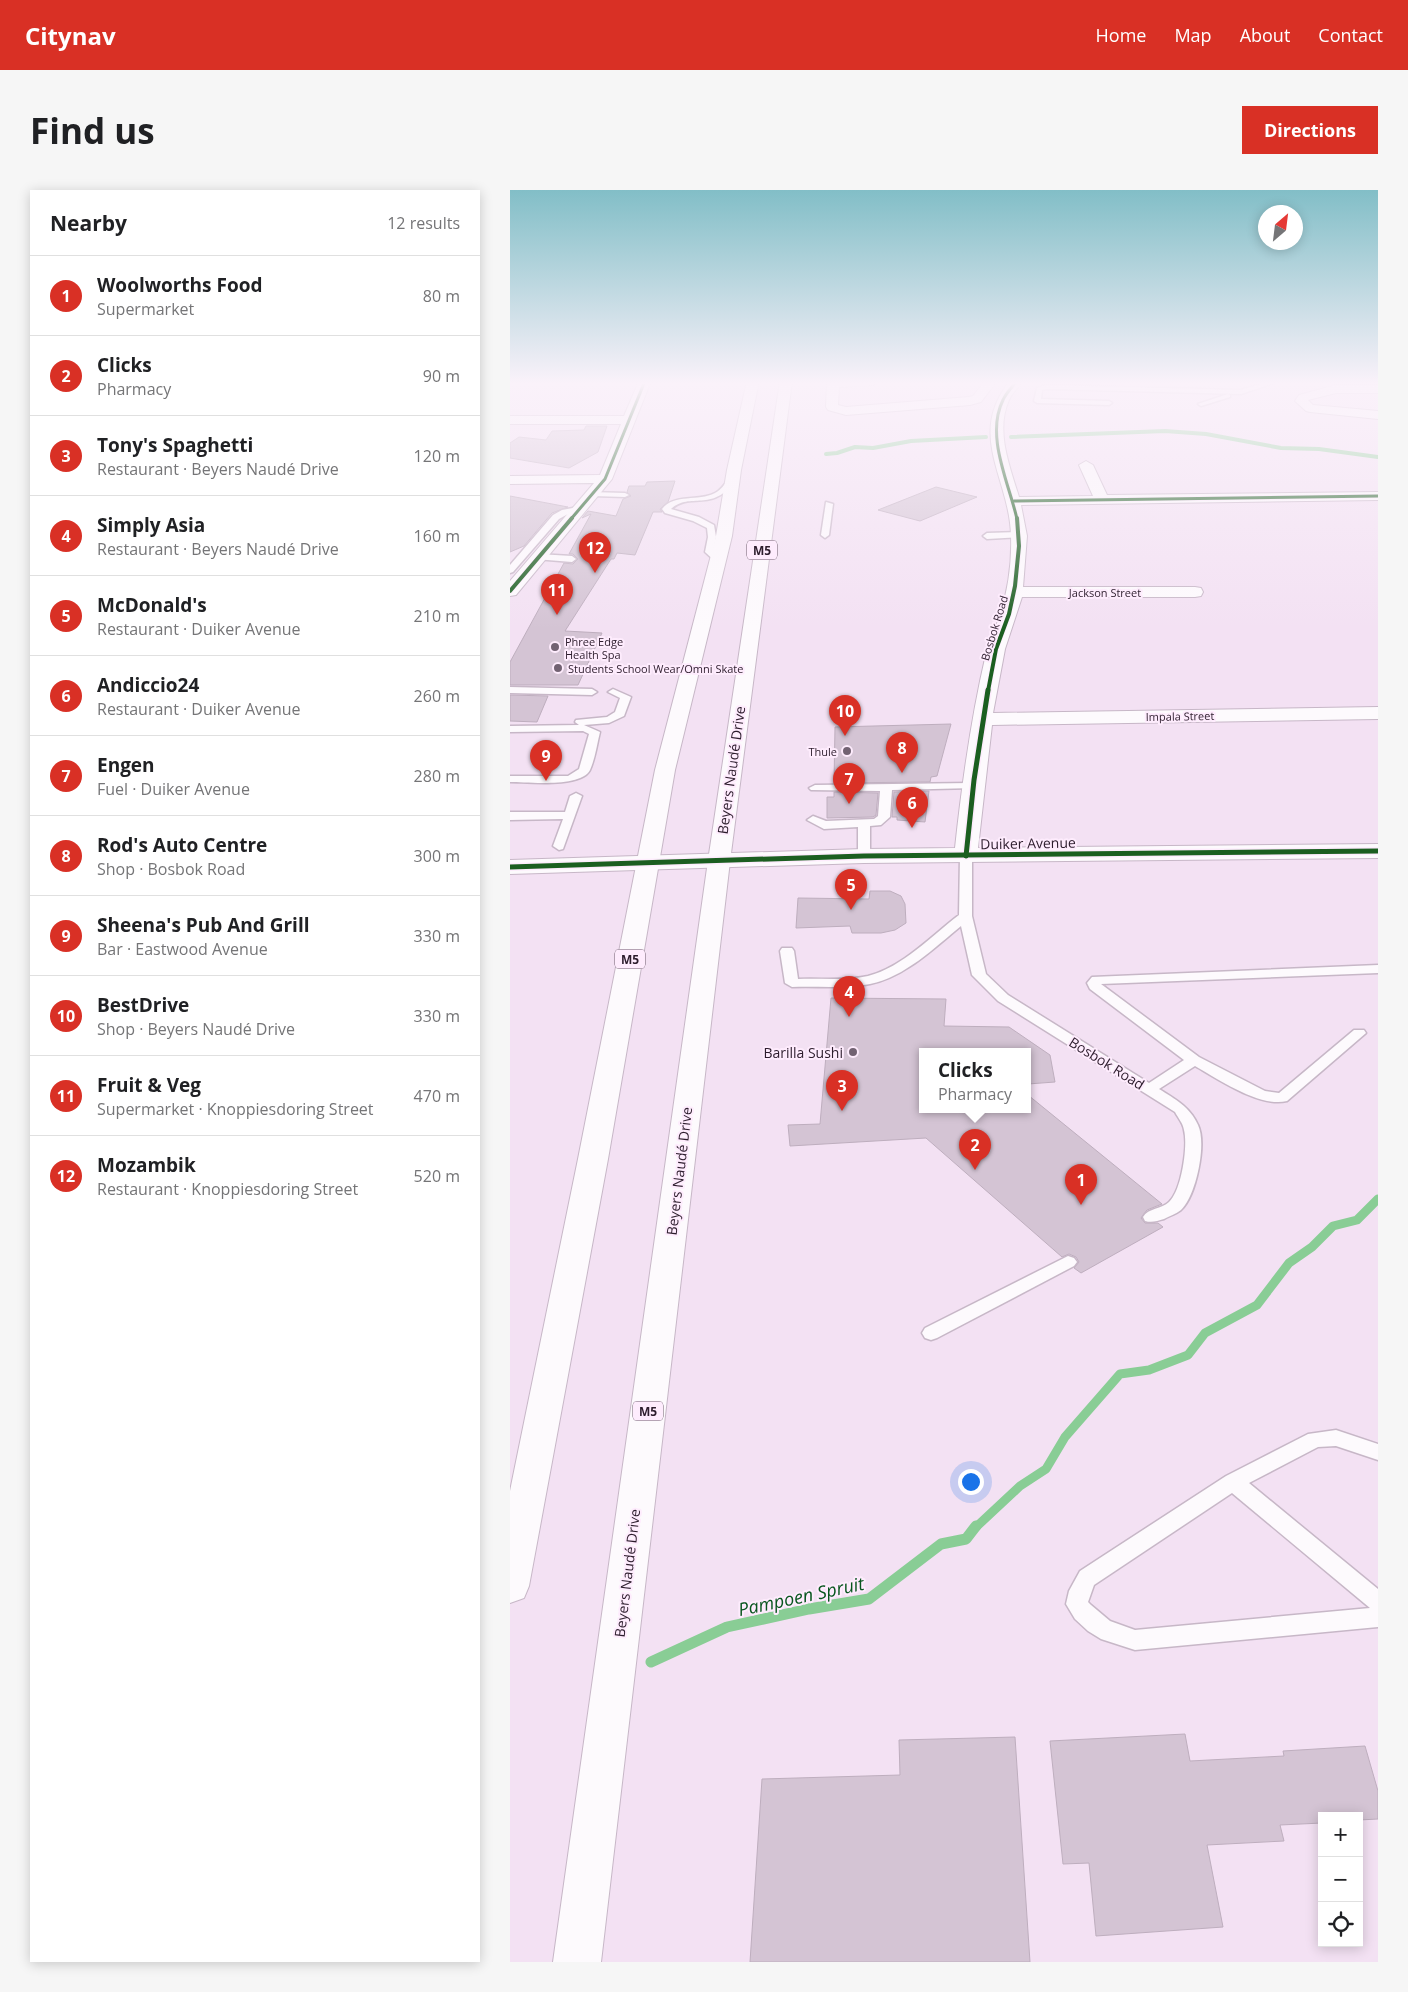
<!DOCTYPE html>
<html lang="en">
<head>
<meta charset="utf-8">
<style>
  :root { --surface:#fff; --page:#f6f6f6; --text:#202124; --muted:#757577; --line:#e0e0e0; --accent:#d93025 }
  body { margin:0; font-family:"Open Sans",sans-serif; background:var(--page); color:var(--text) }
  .controls { position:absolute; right:15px; bottom:15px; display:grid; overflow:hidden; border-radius:0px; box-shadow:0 2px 12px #0003 }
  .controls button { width:45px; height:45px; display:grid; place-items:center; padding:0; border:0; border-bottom:1px solid var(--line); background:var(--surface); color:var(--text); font:25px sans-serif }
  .compass { position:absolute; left:748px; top:15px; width:45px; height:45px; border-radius:50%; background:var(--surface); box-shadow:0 2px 12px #0003; rotate:28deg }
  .you { position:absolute; left:460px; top:1291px; width:18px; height:18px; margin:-12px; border:4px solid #fff; border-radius:50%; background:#1a73e8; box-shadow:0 0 0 8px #1a73e833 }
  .badge { display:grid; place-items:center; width:32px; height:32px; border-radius:50%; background:var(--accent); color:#fff; font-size:16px; font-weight:700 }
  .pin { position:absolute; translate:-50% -41px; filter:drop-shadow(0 1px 2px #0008) }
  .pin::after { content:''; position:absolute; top:26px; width:18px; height:15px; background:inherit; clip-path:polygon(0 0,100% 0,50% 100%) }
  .popup { position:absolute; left:409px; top:858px; width:112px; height:65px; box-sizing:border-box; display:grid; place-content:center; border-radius:0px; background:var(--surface); filter:drop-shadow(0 1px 4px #0005); font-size:16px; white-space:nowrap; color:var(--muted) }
  .popup b { font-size:19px; color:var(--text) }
  .popup::after { content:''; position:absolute; left:50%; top:100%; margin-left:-10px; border:10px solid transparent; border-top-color:var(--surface) }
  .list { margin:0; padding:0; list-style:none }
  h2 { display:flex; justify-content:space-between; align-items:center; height:65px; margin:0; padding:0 20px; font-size:21px }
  h2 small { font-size:16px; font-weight:400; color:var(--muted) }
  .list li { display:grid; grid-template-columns:32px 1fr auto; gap:15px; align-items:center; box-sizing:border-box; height:80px; padding:0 20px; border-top:1px solid var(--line) }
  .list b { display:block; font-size:19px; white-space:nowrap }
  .list p { margin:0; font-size:16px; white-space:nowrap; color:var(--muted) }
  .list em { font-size:16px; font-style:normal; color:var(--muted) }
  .icon { flex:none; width:28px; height:28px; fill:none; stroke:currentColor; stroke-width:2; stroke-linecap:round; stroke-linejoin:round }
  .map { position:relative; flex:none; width:868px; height:1772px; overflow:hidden; border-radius:0px }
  header { display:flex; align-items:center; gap:30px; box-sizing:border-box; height:70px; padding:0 25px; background:var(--accent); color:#fff }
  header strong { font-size:24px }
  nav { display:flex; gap:28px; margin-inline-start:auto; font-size:18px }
  .intro { display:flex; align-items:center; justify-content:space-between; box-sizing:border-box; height:120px; padding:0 30px }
  h1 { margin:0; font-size:35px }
  .button { padding:12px 22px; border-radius:0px; background:var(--accent); color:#fff; font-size:18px; font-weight:700 }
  main { display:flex; gap:30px; padding:0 30px }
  aside { flex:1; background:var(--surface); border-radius:0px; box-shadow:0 2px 12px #0003 }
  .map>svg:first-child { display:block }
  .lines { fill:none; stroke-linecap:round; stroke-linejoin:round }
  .stream-far2 { stroke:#89cd95; stroke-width:4 }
  .stream-far1 { stroke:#89cd95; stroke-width:9 }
  .stream { stroke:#89cd95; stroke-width:11 }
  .building { fill:#d4c4d4; stroke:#beaebe }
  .service-casing { stroke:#c7b7c7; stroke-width:3 }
  .minor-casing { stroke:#c7b7c7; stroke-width:2 }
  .primary-casing { stroke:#c7b7c7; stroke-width:2 }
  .service { fill:#fdfafd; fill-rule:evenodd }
  .minor { fill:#fdfafd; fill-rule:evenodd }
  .primary { fill:#fdfafd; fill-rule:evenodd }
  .cycleway-far2-casing { stroke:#feecfd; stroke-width:4.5 }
  .cycleway-far1-casing { stroke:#feecfd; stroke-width:5.5 }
  .cycleway-casing { stroke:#feecfd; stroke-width:8 }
  .cycleway-far2 { stroke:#1b5e20; stroke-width:3 }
  .cycleway-far1 { stroke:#1b5e20; stroke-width:4 }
  .cycleway { stroke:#1b5e20; stroke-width:5 }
  .poi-dot { fill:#726272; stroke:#feecfd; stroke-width:2 }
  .labels { text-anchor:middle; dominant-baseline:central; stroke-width:4; stroke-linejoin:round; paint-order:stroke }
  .far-street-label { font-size:11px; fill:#2d1d2d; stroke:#feecfd }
  .far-poi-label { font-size:11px; fill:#2d1d2d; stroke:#feecfd; text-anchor:start }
  .shield { fill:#feecfd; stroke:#6c5b6b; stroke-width:1 }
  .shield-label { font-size:12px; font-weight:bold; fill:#2d1d2d }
  .street-label { font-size:14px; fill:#2d1d2d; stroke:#feecfd }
  .poi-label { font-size:14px; fill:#2d1d2d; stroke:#feecfd; text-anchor:end }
  .near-water-label { font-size:18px; font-style:italic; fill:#07551d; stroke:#feecfd }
</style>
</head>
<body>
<header>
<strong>Citynav</strong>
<nav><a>Home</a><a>Map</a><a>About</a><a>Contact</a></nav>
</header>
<div class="intro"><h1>Find us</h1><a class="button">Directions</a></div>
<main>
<aside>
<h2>Nearby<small>12 results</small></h2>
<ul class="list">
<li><span class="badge">1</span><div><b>Woolworths Food</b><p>Supermarket</p></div><em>80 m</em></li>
<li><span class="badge">2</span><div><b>Clicks</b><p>Pharmacy</p></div><em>90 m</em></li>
<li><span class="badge">3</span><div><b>Tony's Spaghetti</b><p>Restaurant · Beyers Naudé Drive</p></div><em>120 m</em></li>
<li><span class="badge">4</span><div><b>Simply Asia</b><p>Restaurant · Beyers Naudé Drive</p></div><em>160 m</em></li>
<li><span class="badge">5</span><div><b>McDonald's</b><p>Restaurant · Duiker Avenue</p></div><em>210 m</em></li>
<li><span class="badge">6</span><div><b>Andiccio24</b><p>Restaurant · Duiker Avenue</p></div><em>260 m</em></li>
<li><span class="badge">7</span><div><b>Engen</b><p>Fuel · Duiker Avenue</p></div><em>280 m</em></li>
<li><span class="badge">8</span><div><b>Rod's Auto Centre</b><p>Shop · Bosbok Road</p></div><em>300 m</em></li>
<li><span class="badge">9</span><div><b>Sheena's Pub And Grill</b><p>Bar · Eastwood Avenue</p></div><em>330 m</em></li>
<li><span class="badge">10</span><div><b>BestDrive</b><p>Shop · Beyers Naudé Drive</p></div><em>330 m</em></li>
<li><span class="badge">11</span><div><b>Fruit &amp; Veg</b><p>Supermarket · Knoppiesdoring Street</p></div><em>470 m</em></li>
<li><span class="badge">12</span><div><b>Mozambik</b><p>Restaurant · Knoppiesdoring Street</p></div><em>520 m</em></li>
</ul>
</aside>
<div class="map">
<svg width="868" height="1772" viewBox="0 0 868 1772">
  <rect width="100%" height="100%" fill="#f3e1f3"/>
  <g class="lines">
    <g class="stream-far2">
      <polyline points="501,247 655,241 696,244 771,258 809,259 868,267"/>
      <polyline points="316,264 327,263 345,257 363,258 401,251 476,247"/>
    </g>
    <polyline class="stream-far1" points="465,1338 510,1296 536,1279 555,1247 610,1184 639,1180 678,1165 695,1143 747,1115 779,1073 802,1057 823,1036 847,1030 868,1009"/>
    <polyline class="stream" points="141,1472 217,1437 299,1419 359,1409 431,1354 456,1349 466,1336"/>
  </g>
  <g class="building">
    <polygon points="76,236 97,236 88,262 59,278 0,268 0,253 9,247 36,250 42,241 74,240"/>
    <polygon points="165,291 158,312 150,319 152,322 143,322 125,365 107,363 104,369 101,369 55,441 92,443 68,495 0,495 0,472 54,373 63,374 68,369 63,364 59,364 81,324 72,328 78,321 106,326 113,309 121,306 117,302 119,296 135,296 137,292"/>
    <polygon points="426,297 467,307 410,331 368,320"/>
    <polygon points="0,306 58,317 42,323 14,356 0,362"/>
    <polygon points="0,505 38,506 27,532 0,531"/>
    <polygon points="441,534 427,586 421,587 420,592 324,593 325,537"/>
    <polygon points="419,601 415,632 387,630 387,627 382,627 384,602"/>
    <polygon points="324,602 368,603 366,625 363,627 317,628 317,607 324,607"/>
    <polygon points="360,701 380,701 391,706 395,714 396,733 385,740 371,743 342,743 340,736 286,738 288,708 359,709"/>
    <polygon points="321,808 436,809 434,836 499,837 540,865 545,892 518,894 518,861 412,861 412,919 518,919 518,905 652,1014 637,1020 631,1028 635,1033 648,1033 653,1037 571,1083 564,1078 569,1072 566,1067 559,1064 552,1067 416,948 280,956 278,935 310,934"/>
    <polygon points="675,1544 680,1571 774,1566 773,1561 855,1556 868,1601 868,1629 849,1630 849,1626 812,1626 812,1633 770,1635 774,1651 697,1655 713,1737 586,1746 579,1673 553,1674 540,1551"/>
    <polygon points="505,1547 520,1772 240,1772 252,1589 390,1585 389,1550"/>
  </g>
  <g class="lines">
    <g class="service-casing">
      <g id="service">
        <polygon points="759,191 770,191 731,204 537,199 532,200 531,209 599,211 602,213 599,215 527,213 524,211 527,198 537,195 731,200"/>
        <polygon points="718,204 720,205 720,207 691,216 688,214"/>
        <path d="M219,288L226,290C201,324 181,301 161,319L189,327L204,335L206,347L203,362L212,371L208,374L195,362L198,347L197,338L183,331L155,323L152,319C165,303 188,312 205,303C211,300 215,294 219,288Z"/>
        <polygon points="80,302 115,303 119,305 115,307 83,306 80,306"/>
        <polygon points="316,312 323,314 319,345 315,348 311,345"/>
        <polygon points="68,317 71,317 71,321 58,324 49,329 3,382 0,383 0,375 43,325 52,320"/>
        <polygon points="509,342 512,343 512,347 477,349 473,346 477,343"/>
        <polygon points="28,364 62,366 66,369 62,372 25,369 25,365"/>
        <polygon points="0,497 82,499 87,502 82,505 0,503"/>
        <path d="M103,499L121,507L114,526L99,533L74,535L90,542C87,554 85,569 80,580C71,598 17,592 0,592V586H58L69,579L79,544L73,541L0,542V536L69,535L65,532L66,530L97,527L105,522L110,508L98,502Z"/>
        <polygon points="461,593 467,596 465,598 382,600 380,627 371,635 360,636 360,666 354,670 348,666 348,637 314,639 297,630 303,626 316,631 364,629 368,626 370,601 301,600 299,598 305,595"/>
        <polygon points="66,603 72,606 53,659 49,660 43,656 53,629 0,630 0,622 55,622 60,606"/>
        <path d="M456,662L462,666V726L476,784L498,805L639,893L674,870L580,799L577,793L582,787L868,775V783L591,794L689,867L755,901L769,903L844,840H854L856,843L777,911C750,918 708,889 685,876L649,899C665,909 680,917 688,935C697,954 686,1006 671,1020C666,1024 659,1026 654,1029C647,1031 642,1033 635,1031L633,1027C638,1018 652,1019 659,1012C672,1000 678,955 674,940C673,933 668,928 665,922L488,811L462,785L451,736C424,758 395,787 360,794C335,799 308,796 282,797L275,793L270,761L272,758H282L284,761L288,789C311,788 336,791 358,786C393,777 421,746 449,725L450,666Z"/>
        <polygon points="558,1066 564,1068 567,1072 564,1076 427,1148 421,1150 415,1148 412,1143 415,1138"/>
        <path d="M826,1240L868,1254V1270L826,1256L808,1257L739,1293L868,1399V1437L625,1460L591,1449L578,1441L565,1429L556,1414L559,1401L570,1381L593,1366L716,1286L798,1244ZM722,1303L860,1418L625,1440L600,1431L581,1415L578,1412L584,1395Z"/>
      </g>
    </g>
    <g class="minor-casing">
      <g id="minor">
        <polygon points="129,191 141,191 102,289 6,405 0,406 0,391 84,293 0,294 0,286 90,285 111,234 0,234 0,226 114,226"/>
        <polygon points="317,191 369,191 363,195 329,197 328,215 336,217 459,207 463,206 475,191 487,191 471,212 460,215 336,225 318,220 316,217"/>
        <path d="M500,191H513C508,198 502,203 499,210C485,241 500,277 509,307L583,306L569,275L576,271L583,275L597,305L868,302V310L511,315L517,346L513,397H685L691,398L693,402L691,406L685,407H512L495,459L483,523L868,517V529L482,535L468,658L868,654V668L354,673L0,684V670L354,659L445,658C452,593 461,528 476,464C479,451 486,438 490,425C498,400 502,372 501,346C500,289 456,245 500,191Z"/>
        <polygon points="826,195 868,195 868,203 826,203 798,210 803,215 868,221 868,229 800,222 796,221 785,211 789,205"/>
      </g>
    </g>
    <g class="primary-casing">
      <g id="primary">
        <polygon points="237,191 249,191 231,280 222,346 165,580 98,969 19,1396 14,1408 0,1413 0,1301 68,969 145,580 206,346 217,280"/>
        <polygon points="270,191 282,191 220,671 91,1772 43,1772 198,671"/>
      </g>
    </g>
    <use href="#service" class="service"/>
    <use href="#minor" class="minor"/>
    <use href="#primary" class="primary"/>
    <g class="cycleway-far2-casing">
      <g id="cycleway-far2">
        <polyline points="504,311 868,306"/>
        <polyline points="61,329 95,289 135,191"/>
        <path d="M507,329C499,293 475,246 493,210C496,203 502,197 507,191"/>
      </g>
    </g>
    <g class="cycleway-far1-casing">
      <g id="cycleway-far1">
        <polyline points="0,401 62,328"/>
        <polyline points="478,501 486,459 499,424 505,396 509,356 507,328"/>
      </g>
    </g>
    <g class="cycleway-casing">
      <g id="cycleway">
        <polyline points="456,666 464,590 478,500"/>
        <polyline points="0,677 354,666 868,661"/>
      </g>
    </g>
    <use href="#cycleway-far2" class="cycleway-far2"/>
    <use href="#cycleway-far1" class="cycleway-far1"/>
    <use href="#cycleway" class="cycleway"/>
  </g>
  <linearGradient id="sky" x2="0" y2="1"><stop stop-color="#82bec7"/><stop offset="0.44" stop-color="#faf2fa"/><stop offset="1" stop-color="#faf2fa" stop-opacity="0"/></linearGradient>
  <rect width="868" height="439" fill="url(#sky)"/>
  <g class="poi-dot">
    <circle cx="45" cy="457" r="5"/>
    <circle cx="48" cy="478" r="5"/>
    <circle cx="337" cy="561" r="5"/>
    <circle cx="343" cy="862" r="5"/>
  </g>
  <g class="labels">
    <g class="far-street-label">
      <text x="595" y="402">Jackson Street</text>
      <text transform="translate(484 438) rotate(-73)">Bosbok Road</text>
      <text transform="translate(670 526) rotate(-1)">Impala Street</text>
    </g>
    <g class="far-poi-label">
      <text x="55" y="451">Phree Edge<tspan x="55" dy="13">Health Spa</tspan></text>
      <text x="58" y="478">Students School Wear/Omni Skate</text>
      <text x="327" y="561" text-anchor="end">Thule</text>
    </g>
    <g class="shield">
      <rect x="237" y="350.5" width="30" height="19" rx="4"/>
      <rect x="105" y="759.5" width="30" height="19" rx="4"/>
      <rect x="123" y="1211.5" width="30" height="19" rx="4"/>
    </g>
    <g class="shield-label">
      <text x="252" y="360">M5</text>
      <text x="120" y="769">M5</text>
      <text x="138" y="1221">M5</text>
    </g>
    <g class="street-label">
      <text transform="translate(221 580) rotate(-82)">Beyers Naudé Drive</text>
      <text transform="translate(518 653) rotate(-1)">Duiker Avenue</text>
      <text transform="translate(597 873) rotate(32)">Bosbok Road</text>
      <text transform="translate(169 981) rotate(-83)">Beyers Naudé Drive</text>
      <text transform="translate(117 1383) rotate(-83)">Beyers Naudé Drive</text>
    </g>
    <g class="poi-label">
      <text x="333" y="862">Barilla Sushi</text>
    </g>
    <g class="near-water-label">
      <text transform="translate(291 1406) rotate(-12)">Pampoen Spruit</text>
    </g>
  </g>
</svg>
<div class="controls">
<button>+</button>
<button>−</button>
<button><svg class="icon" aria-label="locate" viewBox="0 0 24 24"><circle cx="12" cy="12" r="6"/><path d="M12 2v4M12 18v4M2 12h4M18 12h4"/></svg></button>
</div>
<svg class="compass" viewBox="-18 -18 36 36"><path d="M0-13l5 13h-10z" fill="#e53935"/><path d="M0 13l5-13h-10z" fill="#757577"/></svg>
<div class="you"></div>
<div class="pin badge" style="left:571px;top:1015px">1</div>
<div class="pin badge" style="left:465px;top:980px">2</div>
<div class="popup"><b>Clicks</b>Pharmacy</div>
<div class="pin badge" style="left:332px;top:921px">3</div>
<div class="pin badge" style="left:339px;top:827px">4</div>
<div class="pin badge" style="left:341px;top:720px">5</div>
<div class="pin badge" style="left:402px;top:638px">6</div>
<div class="pin badge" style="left:339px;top:614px">7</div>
<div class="pin badge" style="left:392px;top:583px">8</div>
<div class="pin badge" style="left:36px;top:591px">9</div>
<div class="pin badge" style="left:335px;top:546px">10</div>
<div class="pin badge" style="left:47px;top:425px">11</div>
<div class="pin badge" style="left:85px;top:383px">12</div>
</div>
</main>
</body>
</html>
